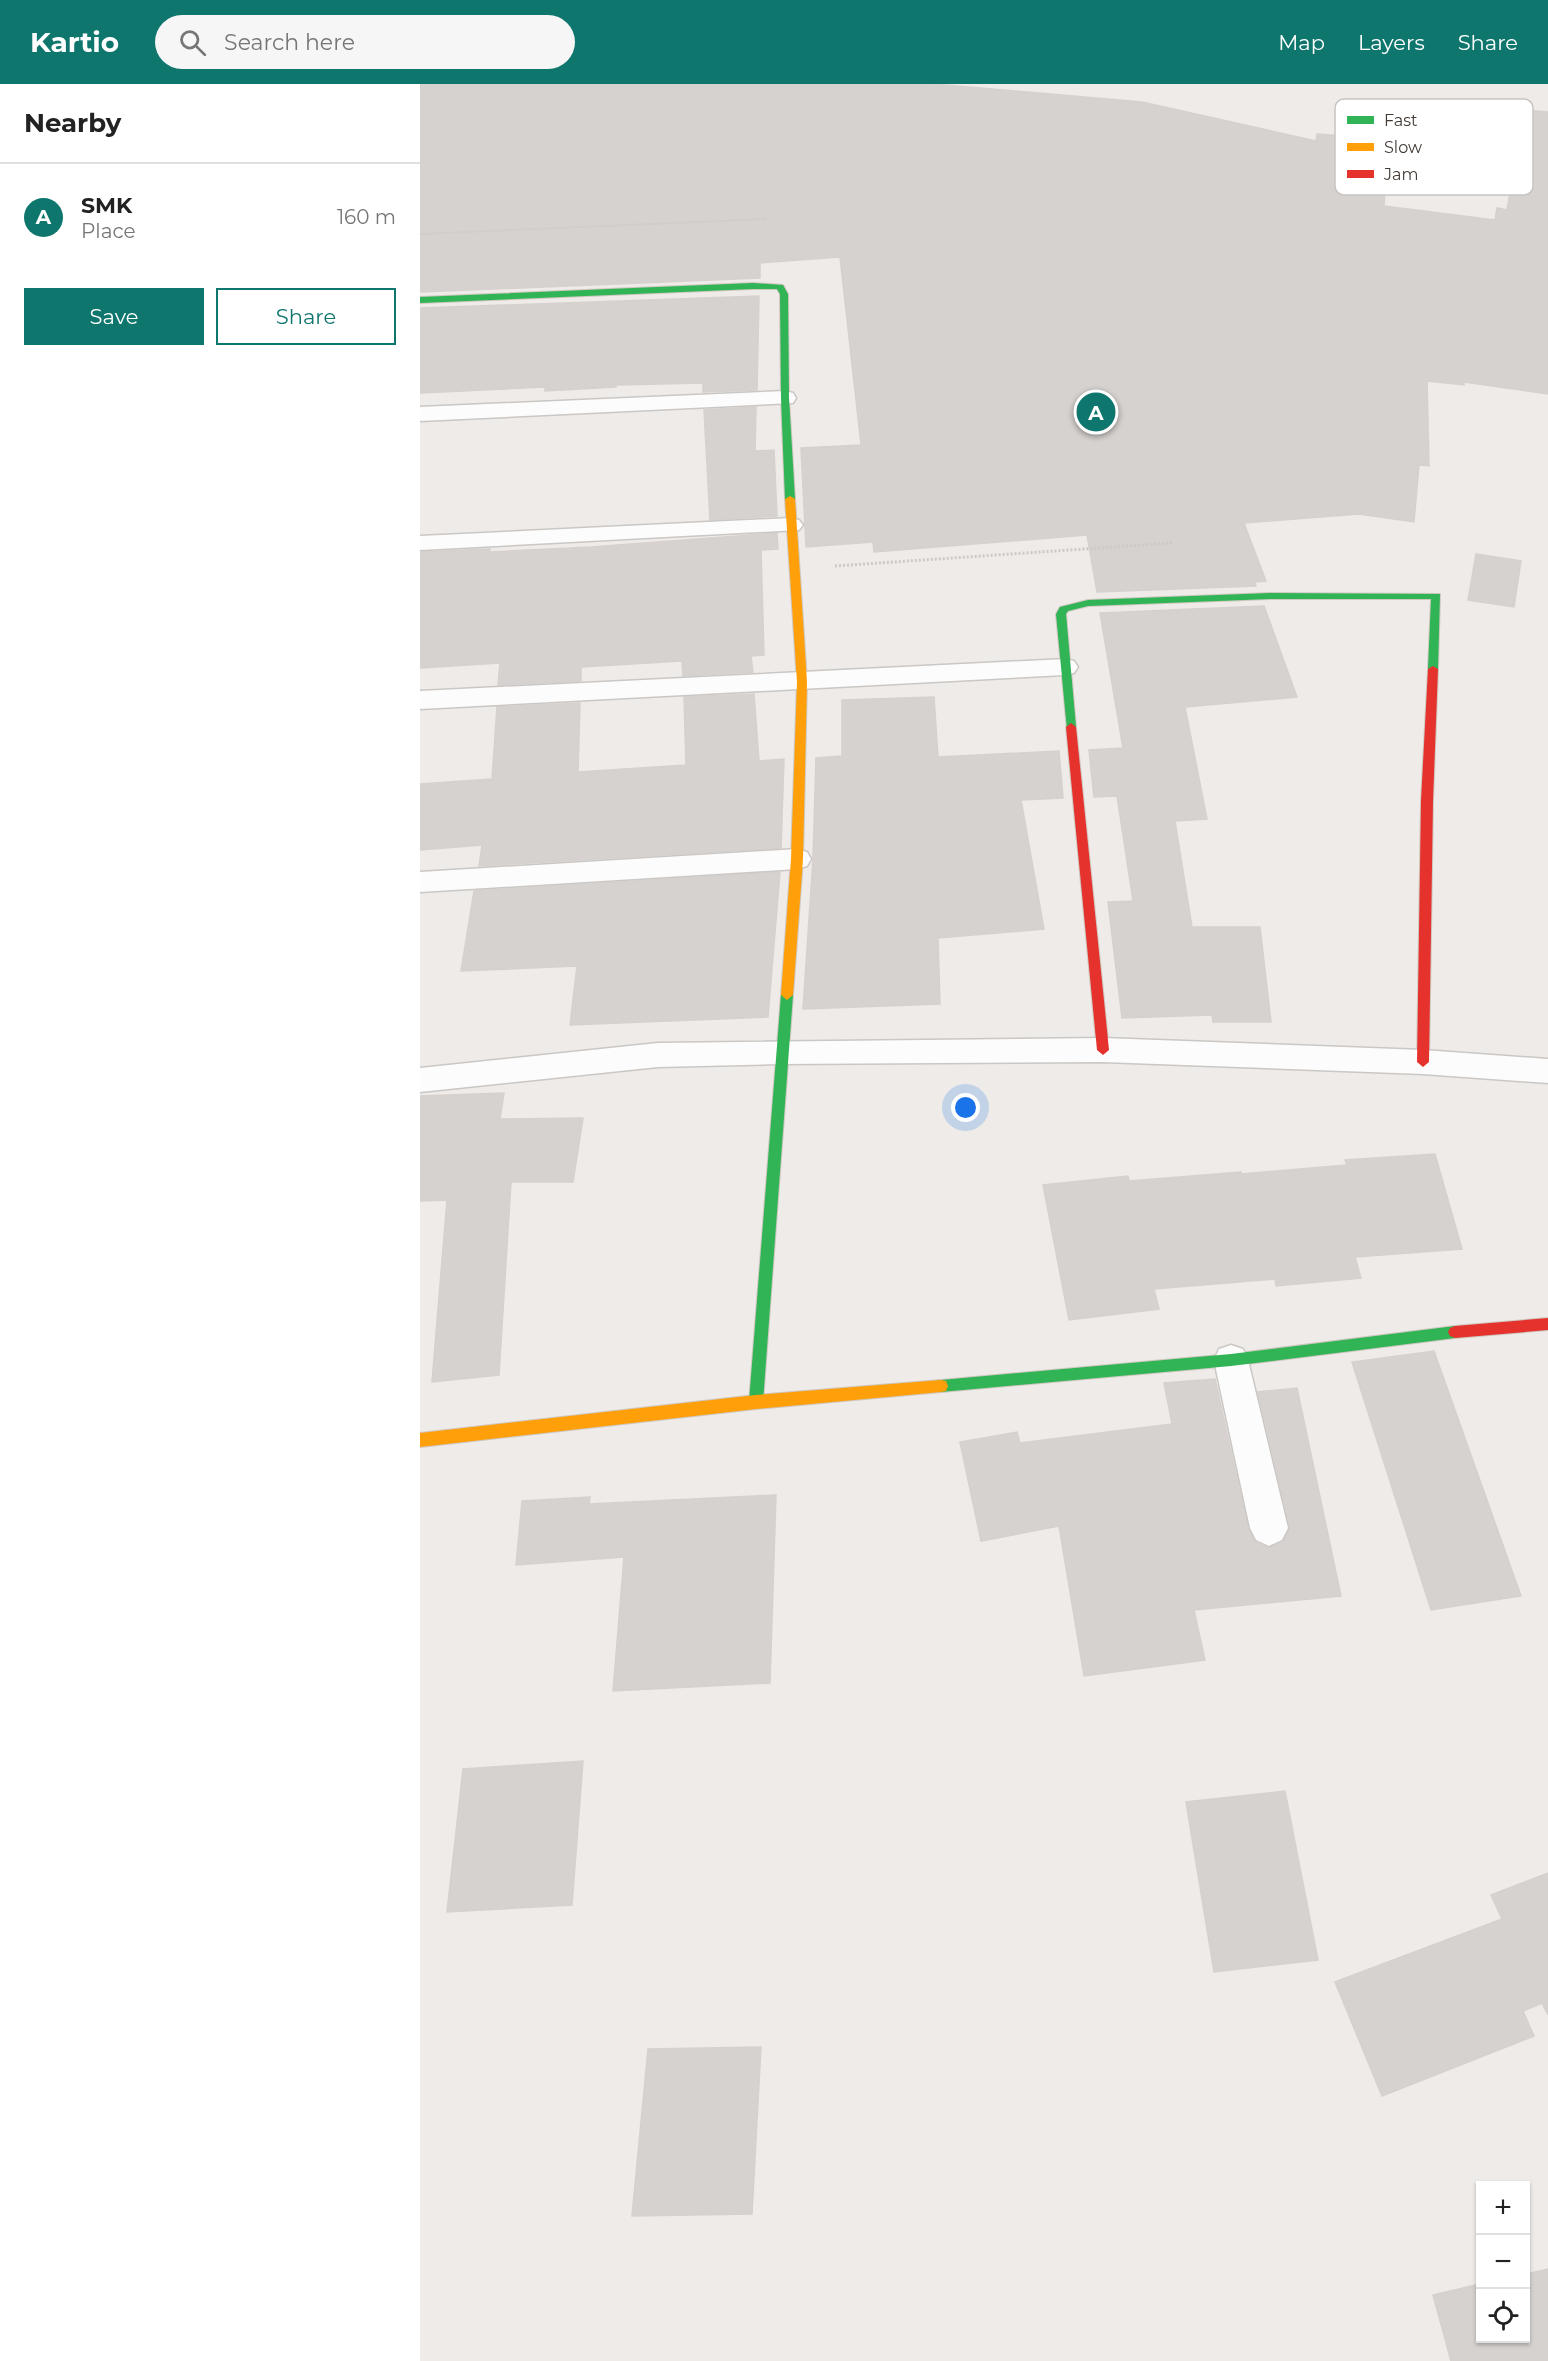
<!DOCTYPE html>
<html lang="en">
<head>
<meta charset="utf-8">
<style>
  :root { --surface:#fff; --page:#f6f6f6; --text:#222; --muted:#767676; --line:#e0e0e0; --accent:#0f766e }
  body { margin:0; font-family:Montserrat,sans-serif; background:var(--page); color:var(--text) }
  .controls { position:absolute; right:18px; bottom:18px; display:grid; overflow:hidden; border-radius:0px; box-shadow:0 2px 4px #0004 }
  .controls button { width:54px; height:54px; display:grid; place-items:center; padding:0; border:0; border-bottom:2px solid var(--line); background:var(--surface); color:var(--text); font:30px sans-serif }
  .you { position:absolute; left:546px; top:1024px; width:21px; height:21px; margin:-15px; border:4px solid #fff; border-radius:50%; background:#1a73e8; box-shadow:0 0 0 9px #1a73e833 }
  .badge { display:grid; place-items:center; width:39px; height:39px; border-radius:50%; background:var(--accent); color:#fff; font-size:20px; font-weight:700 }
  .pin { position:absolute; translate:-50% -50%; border:3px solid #fff; box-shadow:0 2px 6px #0006 }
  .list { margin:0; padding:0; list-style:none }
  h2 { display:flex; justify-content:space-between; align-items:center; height:78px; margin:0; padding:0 24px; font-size:26px }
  h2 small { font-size:20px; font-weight:400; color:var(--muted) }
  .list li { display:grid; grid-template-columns:39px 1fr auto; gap:18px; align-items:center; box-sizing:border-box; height:108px; padding:0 24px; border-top:2px solid var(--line) }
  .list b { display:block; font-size:22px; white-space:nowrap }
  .list p { margin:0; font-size:20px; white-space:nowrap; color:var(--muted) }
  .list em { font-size:20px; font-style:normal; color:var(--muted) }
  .actions { display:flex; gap:12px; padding:18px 24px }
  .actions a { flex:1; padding:14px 0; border:2px solid var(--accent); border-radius:0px; text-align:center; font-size:21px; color:var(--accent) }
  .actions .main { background:var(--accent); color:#fff }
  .icon { flex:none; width:33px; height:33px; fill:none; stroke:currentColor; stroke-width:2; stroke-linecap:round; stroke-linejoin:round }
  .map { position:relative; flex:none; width:1128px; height:2277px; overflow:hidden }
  header { display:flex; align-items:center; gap:36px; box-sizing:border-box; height:84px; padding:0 30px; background:var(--accent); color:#fff }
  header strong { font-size:28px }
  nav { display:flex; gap:33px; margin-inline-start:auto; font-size:21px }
  .search { width:420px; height:54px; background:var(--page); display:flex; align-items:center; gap:15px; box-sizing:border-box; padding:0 21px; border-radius:33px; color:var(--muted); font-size:22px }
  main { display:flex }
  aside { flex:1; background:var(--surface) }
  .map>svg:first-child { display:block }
  .building { fill:#d6d2cf; stroke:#d6d1ce; stroke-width:1.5 }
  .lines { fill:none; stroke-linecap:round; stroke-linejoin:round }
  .street-casing { stroke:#cac7c4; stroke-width:3 }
  .fast-casing { stroke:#cfc8c0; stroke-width:2 }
  .slow-casing { stroke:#cfc8c0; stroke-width:2 }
  .jam-casing { stroke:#cfc8c0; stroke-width:2 }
  .path-far1 { stroke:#ccc9c6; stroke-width:2; stroke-dasharray:1.5 1.5; stroke-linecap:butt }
  .path { stroke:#ccc9c6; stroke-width:3; stroke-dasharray:2 2; stroke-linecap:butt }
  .street { fill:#fcfcfc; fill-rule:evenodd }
  .fast { fill:#30b455; fill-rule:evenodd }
  .slow { fill:#ff9f0a; fill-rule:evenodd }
  .jam { fill:#e5322d; fill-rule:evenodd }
  .key { fill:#fff; stroke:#c7c4c2; stroke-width:1.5 }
  .key-label { font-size:16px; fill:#433a35 }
</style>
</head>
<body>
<header>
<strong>Kartio</strong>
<div class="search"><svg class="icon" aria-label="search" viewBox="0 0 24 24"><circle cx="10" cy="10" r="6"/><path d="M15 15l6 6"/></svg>Search here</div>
<nav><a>Map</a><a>Layers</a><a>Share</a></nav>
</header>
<main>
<aside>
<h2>Nearby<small></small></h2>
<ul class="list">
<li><span class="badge">A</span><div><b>SMK</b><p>Place</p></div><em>160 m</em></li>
</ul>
<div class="actions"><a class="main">Save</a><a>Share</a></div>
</aside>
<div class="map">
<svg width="1128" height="2277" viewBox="0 0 1128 2277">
  <rect width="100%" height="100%" fill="#eeebe8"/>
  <g class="building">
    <polygon points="0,0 514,0 722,18 896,57 897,50 968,55 964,122 1075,136 1077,124 1087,126 1105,26 1128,28 1128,310 1044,298 1044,301 1007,297 1009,382 999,381 994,438 939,430 824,439 846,497 835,498 836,502 677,508 667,451 454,468 453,458 386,463 381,364 441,361 420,173 340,179 340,194 0,208"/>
    <polygon points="339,212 337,306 283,308 283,299 196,301 196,303 125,307 125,303 0,309 0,224"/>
    <polygon points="336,323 335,367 354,366 357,432 290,436 284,326"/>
    <polygon points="357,449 358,465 341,466 344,571 331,572 333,588 263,592 262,577 161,583 161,597 78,601 80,579 0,584 0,468 70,465 70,468 171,463"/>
    <polygon points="1056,470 1101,477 1094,523 1048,516"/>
    <polygon points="844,522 877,613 765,623 787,735 755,737 772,843 840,843 851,938 793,938 792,931 702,934 688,818 713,817 697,712 674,713 669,666 703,664 680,529"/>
    <polygon points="334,610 339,677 364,675 361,764 59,782 62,761 0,766 0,700 72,695 77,623 160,619 158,688 266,681 264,613"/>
    <polygon points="514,613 518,673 639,667 643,714 601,716 624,845 518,854 520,920 383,925 393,775 396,674 422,672 422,616"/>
    <polygon points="360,788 348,933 150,941 157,882 41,887 54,807"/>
    <polygon points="84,1009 80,1035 163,1034 153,1098 91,1098 79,1291 12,1298 27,1116 0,1117 0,1012"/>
    <polygon points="1015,1070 1042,1165 935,1173 941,1194 856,1202 855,1195 734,1205 739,1225 649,1236 623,1101 708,1092 709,1097 821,1088 821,1090 927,1081 925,1076"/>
    <polygon points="1014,1267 1101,1512 1011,1526 932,1278"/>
    <polygon points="795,1295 828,1444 835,1458 848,1464 863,1458 870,1443 838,1308 877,1304 921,1512 774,1526 785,1576 664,1592 639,1442 561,1457 540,1358 597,1348 600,1359 752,1340 744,1299"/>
    <polygon points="356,1411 350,1599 193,1607 204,1473 96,1481 102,1417 170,1413 169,1420"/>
    <polygon points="163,1677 152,1821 27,1828 43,1685"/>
    <polygon points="865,1707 898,1876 794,1888 766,1718"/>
    <polygon points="1128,1789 1128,1931 1122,1919 1103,1927 1114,1952 962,2012 915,1898 1082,1835 1071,1811"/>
    <polygon points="341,1963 332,2130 212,2132 228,1965"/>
    <polygon points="1128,2185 1128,2277 1031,2277 1013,2211 1060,2200 1060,2254 1106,2254 1106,2190"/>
  </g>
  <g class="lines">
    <g class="street-casing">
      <g id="street">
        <polygon points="365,307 373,309 376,314 373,319 0,337 0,323"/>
        <polygon points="371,434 379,436 383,441 379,446 0,466 0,452"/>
        <polygon points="645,575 654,577 658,583 654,589 645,591 0,625 0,607"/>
        <polygon points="377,765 387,768 391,775 387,782 377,785 0,808 0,788"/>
        <polygon points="683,954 1003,966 1128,975 1128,999 1003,990 683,978 361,980 238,983 0,1008 0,984 238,959"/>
        <polygon points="811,1261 823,1265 828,1276 868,1444 862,1456 849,1462 836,1456 830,1444 794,1276 799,1265"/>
      </g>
    </g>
    <g class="fast-casing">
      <g id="fast">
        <polygon points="333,199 363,201 368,210 369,314 375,415 370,418 365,415 361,314 360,210 357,205 333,205 0,219 0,213"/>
        <polygon points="850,509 1020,510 1018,585 1013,588 1008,585 1011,515 850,515 668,522 648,527 646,530 656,643 655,646 647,646 636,530 640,523 668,516"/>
        <polygon points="367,906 373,911 343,1318 341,1323 336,1325 331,1323 329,1318 361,911"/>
        <polygon points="1035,1242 1040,1244 1042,1248 1040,1252 1035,1254 811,1282 521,1308 516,1307 514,1302 516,1297 521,1296 811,1270"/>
      </g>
    </g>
    <g class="slow-casing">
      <g id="slow">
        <polygon points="370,412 375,415 387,598 383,775 373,911 367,916 361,911 371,775 377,598 365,415"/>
        <polygon points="521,1296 526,1297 528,1302 526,1307 521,1308 336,1325 0,1363 0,1349 336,1311"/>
      </g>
    </g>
    <g class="jam-casing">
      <g id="jam">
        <polygon points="1013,582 1018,585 1013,717 1009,978 1003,983 997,978 1001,717 1008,585"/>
        <polygon points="651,639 656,643 689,966 683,971 677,966 646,643"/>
        <polygon points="1128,1234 1128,1246 1035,1254 1030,1252 1028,1248 1030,1244 1035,1242"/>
      </g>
    </g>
    <polyline class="path-far1" points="0,150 347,135"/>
    <polyline class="path" points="415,482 752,459"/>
    <use href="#street" class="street"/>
    <use href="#fast" class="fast"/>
    <use href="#slow" class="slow"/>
    <use href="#jam" class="jam"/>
  </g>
  <rect x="915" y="15" width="198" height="96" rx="9" class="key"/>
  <rect x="927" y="32" width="27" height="8" fill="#30b455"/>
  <rect x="927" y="59" width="27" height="8" fill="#ff9f0a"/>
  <rect x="927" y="86" width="27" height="8" fill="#e5322d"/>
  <g class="key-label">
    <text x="964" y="42">Fast</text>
    <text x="964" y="69">Slow</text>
    <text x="964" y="96">Jam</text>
  </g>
</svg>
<div class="controls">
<button>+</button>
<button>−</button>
<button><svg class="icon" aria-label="locate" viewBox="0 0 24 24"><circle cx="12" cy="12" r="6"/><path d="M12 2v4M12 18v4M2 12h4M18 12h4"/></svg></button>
</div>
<div class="you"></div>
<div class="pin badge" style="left:676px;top:328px">A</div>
</div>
</main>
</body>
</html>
